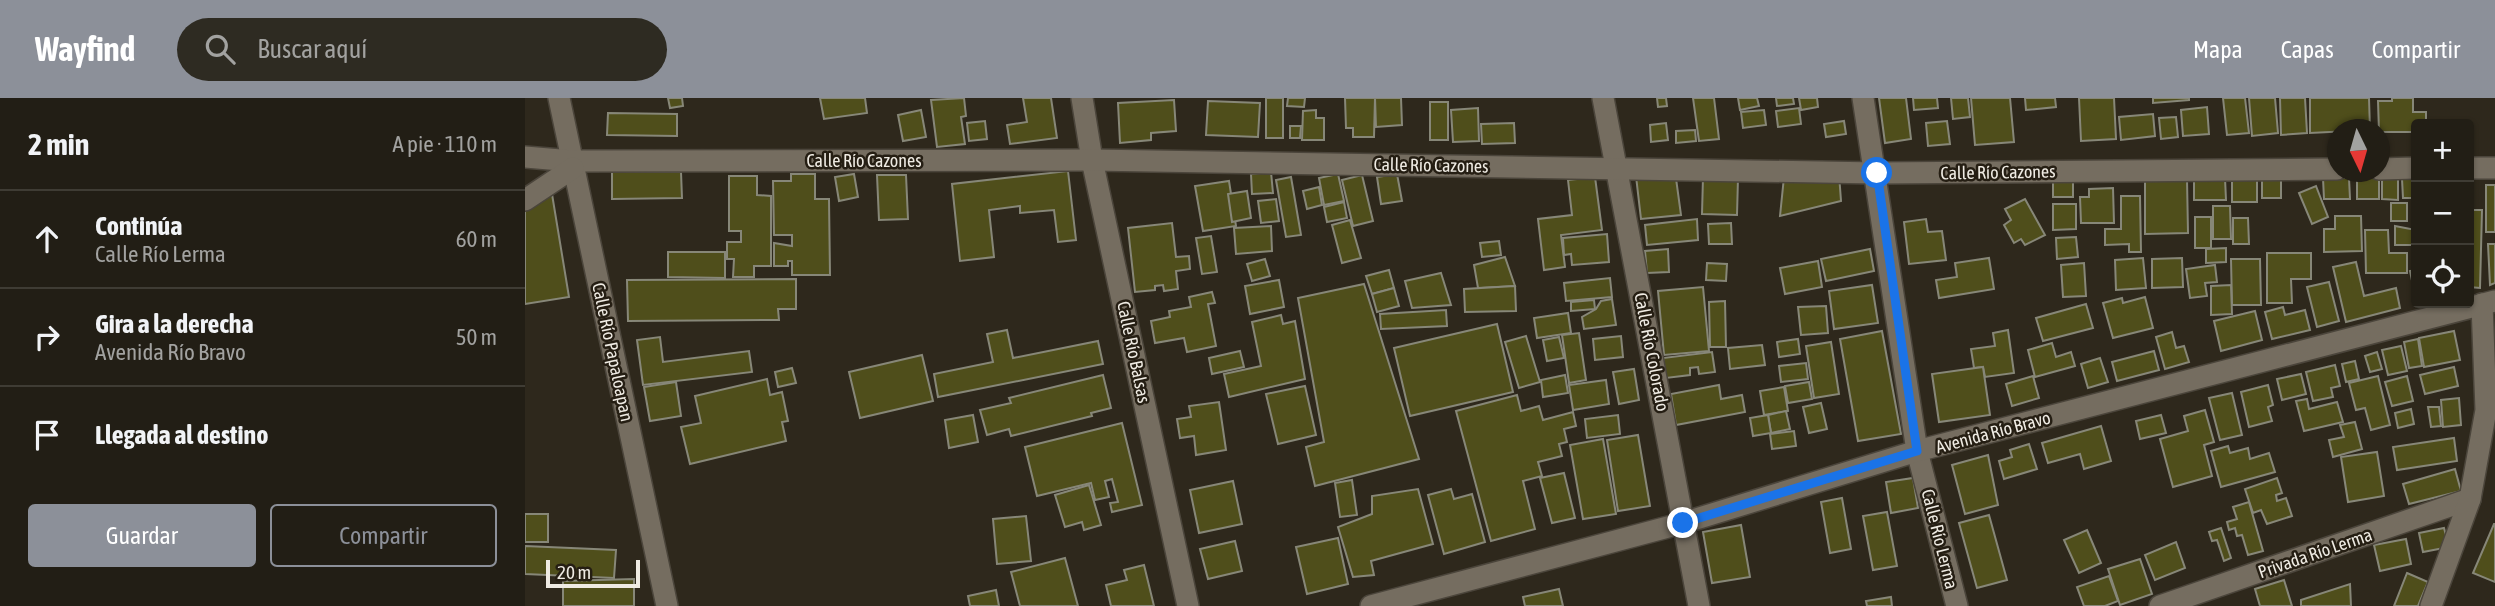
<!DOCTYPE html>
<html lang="es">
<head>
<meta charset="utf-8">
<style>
  :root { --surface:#221e15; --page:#2e2b22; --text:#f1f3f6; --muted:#a2a2a0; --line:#3f3c34; --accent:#8c9099 }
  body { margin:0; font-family:"Asap Condensed",sans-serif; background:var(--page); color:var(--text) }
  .controls { position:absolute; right:21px; top:21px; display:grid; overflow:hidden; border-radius:7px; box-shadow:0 2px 5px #0004 }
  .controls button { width:63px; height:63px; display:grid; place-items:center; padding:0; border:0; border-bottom:2px solid var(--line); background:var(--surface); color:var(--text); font:35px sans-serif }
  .compass { position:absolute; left:1802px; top:21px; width:63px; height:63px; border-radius:50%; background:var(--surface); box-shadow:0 2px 5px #0004; rotate:175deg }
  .scale { position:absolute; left:21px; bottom:18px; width:94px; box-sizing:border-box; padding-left:7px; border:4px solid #efebe3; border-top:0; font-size:19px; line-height:24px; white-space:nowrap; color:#efebe3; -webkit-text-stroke:5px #251e13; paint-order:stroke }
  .stop { position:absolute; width:21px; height:21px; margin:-16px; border:5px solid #1a73e8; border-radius:50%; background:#fff }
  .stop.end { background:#1a73e8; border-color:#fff; box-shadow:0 2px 7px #0008 }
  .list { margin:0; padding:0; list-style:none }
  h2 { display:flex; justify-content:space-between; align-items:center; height:91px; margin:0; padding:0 28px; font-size:30px }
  h2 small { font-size:23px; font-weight:400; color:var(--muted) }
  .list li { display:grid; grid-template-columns:46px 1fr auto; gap:21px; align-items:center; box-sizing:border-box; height:98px; padding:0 28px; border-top:2px solid var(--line) }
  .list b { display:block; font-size:26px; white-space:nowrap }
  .list p { margin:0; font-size:23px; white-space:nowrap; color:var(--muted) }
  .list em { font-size:23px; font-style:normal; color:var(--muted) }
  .actions { display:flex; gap:14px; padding:21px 28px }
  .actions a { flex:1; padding:16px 0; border:2px solid var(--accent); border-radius:7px; text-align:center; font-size:24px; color:var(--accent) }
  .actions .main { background:var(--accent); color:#fff }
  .icon { flex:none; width:38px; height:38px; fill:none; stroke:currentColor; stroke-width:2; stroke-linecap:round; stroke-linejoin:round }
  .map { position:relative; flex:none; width:1970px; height:508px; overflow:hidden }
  header { display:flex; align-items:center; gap:42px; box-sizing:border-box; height:98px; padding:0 35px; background:var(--accent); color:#fff }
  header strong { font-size:33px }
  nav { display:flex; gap:38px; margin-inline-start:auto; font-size:24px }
  .search { width:490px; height:63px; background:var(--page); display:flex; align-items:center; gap:18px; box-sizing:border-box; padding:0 24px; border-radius:38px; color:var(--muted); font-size:26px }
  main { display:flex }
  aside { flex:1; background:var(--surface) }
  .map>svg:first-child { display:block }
  .building { fill:#4f4e1b; stroke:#878778; stroke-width:2 }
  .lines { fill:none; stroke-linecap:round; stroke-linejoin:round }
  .minor-casing { stroke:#4b453b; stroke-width:24 }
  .minor { stroke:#756d60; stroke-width:21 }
  .route { stroke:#1a73e8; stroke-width:9 }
  .labels { text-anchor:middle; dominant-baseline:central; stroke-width:5; stroke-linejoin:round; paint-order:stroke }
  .street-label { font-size:18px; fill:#efebe3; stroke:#251e13 }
</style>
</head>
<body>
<header>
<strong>Wayfind</strong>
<div class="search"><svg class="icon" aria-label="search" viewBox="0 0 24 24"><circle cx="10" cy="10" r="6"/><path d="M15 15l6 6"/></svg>Buscar aquí</div>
<nav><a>Mapa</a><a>Capas</a><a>Compartir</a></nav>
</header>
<main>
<aside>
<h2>2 min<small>A pie · 110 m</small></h2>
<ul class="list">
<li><svg class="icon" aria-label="ahead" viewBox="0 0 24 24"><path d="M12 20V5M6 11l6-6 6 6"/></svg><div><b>Continúa</b><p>Calle Río Lerma</p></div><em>60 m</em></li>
<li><svg class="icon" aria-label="right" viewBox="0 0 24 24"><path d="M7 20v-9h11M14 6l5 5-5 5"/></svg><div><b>Gira a la derecha</b><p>Avenida Río Bravo</p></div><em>50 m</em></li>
<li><svg class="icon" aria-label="arrive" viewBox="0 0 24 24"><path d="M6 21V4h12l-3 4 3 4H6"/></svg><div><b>Llegada al destino</b></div></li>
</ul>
<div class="actions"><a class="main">Guardar</a><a>Compartir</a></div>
</aside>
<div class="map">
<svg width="1970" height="508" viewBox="0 0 1970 508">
  <rect width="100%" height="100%" fill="#2e281c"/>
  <g class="building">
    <polygon points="143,0 157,0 158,8 145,10"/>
    <polygon points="295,0 340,0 342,15 299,21"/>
    <polygon points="439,0 441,18 436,19 440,46 412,49 406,2"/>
    <polygon points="498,0 526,0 532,40 485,46 482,27 502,24"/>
    <rect x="741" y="0" width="17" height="40"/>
    <polygon points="763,0 780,0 779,9 762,8"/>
    <polygon points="820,0 850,0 849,39 828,39 828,30 821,30"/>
    <polygon points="850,0 876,0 877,27 851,29"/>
    <polygon points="1132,0 1141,0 1142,8 1133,9"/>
    <polygon points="1168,0 1189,0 1194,41 1174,43"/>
    <polygon points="1213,0 1232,0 1234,8 1215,12"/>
    <polygon points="1251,0 1268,0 1269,6 1252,8"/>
    <polygon points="1274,0 1292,0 1293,9 1276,12"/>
    <polygon points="1354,0 1381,0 1386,41 1360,45"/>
    <polygon points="1388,0 1412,0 1413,10 1389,12"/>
    <polygon points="1426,0 1443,0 1445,19 1428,21"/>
    <polygon points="1446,0 1485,0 1489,44 1450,47"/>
    <polygon points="1500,0 1530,0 1531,9 1501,12"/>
    <polygon points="1554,0 1589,0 1591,41 1556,43"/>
    <polygon points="1628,0 1664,0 1664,2 1628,5"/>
    <polygon points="1698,0 1720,0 1724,35 1702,37"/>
    <polygon points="1724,0 1750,0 1753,35 1727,38"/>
    <polygon points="1755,0 1780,0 1782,35 1756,37"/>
    <polygon points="1785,0 1844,0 1845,32 1785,35"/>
    <polygon points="1867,0 1888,0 1888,14 1901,14 1901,26 1891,26 1891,34 1854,34 1853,3 1867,3"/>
    <polygon points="649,2 651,33 626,35 626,42 595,45 593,5"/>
    <polygon points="683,3 735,5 733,39 681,37"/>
    <rect x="905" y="4" width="18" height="38"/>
    <polygon points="1682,9 1684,36 1658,38 1656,12"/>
    <polygon points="953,10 954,43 928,44 926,12"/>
    <polygon points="1274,10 1276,26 1253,29 1251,13"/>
    <polygon points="396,12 401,39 378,43 373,17"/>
    <polygon points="791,12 791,20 799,20 799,42 777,42 778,13"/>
    <polygon points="1239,12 1241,27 1218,30 1216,14"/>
    <polygon points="83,15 152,16 152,38 82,37"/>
    <polygon points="1628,16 1630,38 1596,42 1594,19"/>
    <polygon points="1651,19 1653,39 1636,41 1634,20"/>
    <polygon points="460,23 462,41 444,43 442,25"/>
    <polygon points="1319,23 1321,36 1301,39 1299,26"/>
    <polygon points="1422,23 1425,46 1403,48 1401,25"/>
    <polygon points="989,25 990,45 957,46 956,26"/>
    <polygon points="1141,25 1143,42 1126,44 1125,27"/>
    <polygon points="765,28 776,28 775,40 765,40"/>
    <polygon points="1170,32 1171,43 1151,45 1151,33"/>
    <polygon points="543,73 551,142 533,144 529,112 495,115 495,108 464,112 469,159 435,163 427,86"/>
    <polygon points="1150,73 1156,117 1116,121 1111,78"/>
    <polygon points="87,74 156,74 157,100 87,101"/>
    <polygon points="746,74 748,95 727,96 726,76"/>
    <polygon points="266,76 290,76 290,101 304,101 305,177 267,177 267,163 263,163 263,168 249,168 249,145 267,148 267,137 249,137 248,83 266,83"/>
    <polygon points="329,76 333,99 314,103 310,79"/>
    <polygon points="813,76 819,103 799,107 794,80"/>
    <polygon points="872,76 877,103 856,106 852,79"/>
    <polygon points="1314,76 1316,103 1255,118 1259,79"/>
    <polygon points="352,77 381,77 383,121 354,122"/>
    <polygon points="837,77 848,123 828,128 817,82"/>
    <rect x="1737" y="77" width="19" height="23"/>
    <polygon points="204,78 232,78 232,97 246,98 246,168 229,168 229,179 208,179 209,161 202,161 202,144 216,144 216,133 204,133"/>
    <polygon points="1548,78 1548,99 1528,99 1528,79"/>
    <polygon points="766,79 776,137 761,139 751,82"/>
    <polygon points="1070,79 1077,132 1036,137 1040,169 1019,172 1013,121 1047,117 1043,82"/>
    <polygon points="1178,79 1213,80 1212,117 1177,116"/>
    <rect x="1707" y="79" width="25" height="25"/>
    <polygon points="1669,80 1700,80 1701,102 1669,102"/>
    <polygon points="1798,80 1824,80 1825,101 1799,101"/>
    <rect x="1832" y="80" width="22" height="21"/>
    <polygon points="1662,81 1663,135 1620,136 1620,82"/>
    <polygon points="1857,81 1873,81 1873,102 1857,101"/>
    <polygon points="1877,81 1891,81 1891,100 1878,100"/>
    <polygon points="704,83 711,128 678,133 670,88"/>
    <rect x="1961" y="87" width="9" height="47"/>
    <polygon points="1791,88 1803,119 1787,126 1774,95"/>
    <polygon points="794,89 797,107 782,111 778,93"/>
    <polygon points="26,90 44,199 0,206 0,107"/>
    <polygon points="1588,90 1589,125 1556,125 1555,99 1564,99 1564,91"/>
    <polygon points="722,93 726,120 707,124 703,96"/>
    <polygon points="1596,98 1615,98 1616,154 1604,154 1604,146 1580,147 1580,131 1596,131"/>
    <polygon points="751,101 754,123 736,125 733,103"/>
    <polygon points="1500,101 1520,137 1500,147 1496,141 1489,145 1479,127 1486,122 1480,111"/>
    <polygon points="819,104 822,120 802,124 799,109"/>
    <rect x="1866" y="105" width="16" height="18"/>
    <polygon points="1528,106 1551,106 1551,131 1528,132"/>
    <polygon points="1688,108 1705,108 1706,141 1688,141"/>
    <polygon points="1944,112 1957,112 1955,190 1944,189"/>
    <polygon points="1810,118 1836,118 1837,153 1799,154 1799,131 1810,131"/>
    <rect x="1670" y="119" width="16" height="31"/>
    <polygon points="1708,120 1723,120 1724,146 1708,146"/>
    <polygon points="1172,121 1173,142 1122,147 1120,127"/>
    <polygon points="1401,121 1403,134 1417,133 1421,162 1384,166 1379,124"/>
    <polygon points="825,122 836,160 817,165 807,127"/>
    <polygon points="647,125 651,159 664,158 665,171 651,173 653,191 639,193 638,187 630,188 630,192 610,194 603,130"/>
    <polygon points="1206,125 1207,146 1184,146 1183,126"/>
    <polygon points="746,128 747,153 711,156 709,130"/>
    <polygon points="1870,128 1891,132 1891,147 1870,147"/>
    <polygon points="1840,132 1863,132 1864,155 1882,155 1882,175 1841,175"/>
    <polygon points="1082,136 1084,164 1047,167 1046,156 1039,157 1038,140"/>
    <polygon points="686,138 692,174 677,176 671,140"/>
    <polygon points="1551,139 1553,159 1532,161 1531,140"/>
    <polygon points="974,143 976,157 957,159 955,145"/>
    <polygon points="1963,146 1970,146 1970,185 1965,187"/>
    <polygon points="1701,150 1701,164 1681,165 1681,151"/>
    <polygon points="1143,151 1144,174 1122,175 1120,153"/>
    <polygon points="1345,151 1349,173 1301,183 1296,161"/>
    <polygon points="143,154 200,154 200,180 143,179"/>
    <polygon points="1742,155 1786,155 1786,181 1766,181 1767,205 1742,205"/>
    <polygon points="980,159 990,188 953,190 949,167"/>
    <polygon points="1464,160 1469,191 1414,200 1411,182 1432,179 1430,165"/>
    <polygon points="1618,160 1621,190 1591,192 1590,162"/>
    <polygon points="1657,160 1658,189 1627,190 1627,161"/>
    <polygon points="740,161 745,178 727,183 722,166"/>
    <polygon points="1706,161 1735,161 1736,207 1707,207"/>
    <polygon points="1293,163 1297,189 1260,196 1255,170"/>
    <polygon points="1831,164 1839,198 1871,190 1875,210 1821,224 1808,169"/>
    <polygon points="1182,165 1202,166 1201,183 1181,182"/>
    <polygon points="1559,165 1561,198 1538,199 1536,167"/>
    <polygon points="1690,167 1692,184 1680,185 1682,198 1665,200 1661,171"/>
    <polygon points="864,172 869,190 847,196 841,178"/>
    <polygon points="1891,172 1891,191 1889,192 1885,173"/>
    <polygon points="916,175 926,207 887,210 880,183"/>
    <polygon points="1085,180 1087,199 1041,203 1039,185"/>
    <polygon points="271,181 271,211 253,211 254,222 103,223 102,182"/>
    <polygon points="754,182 759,209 725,216 720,188"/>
    <polygon points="1804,184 1814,223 1792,229 1782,189"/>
    <polygon points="839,186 894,361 790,388 781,349 799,344 773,200"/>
    <polygon points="1347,187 1353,225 1309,231 1304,193"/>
    <polygon points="1706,187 1707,216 1686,217 1686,188"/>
    <polygon points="990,188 991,213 940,214 939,191"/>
    <polygon points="1178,189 1184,253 1139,257 1133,193"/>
    <polygon points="869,190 874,208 852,214 847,196"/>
    <polygon points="687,194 690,205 683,206 691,248 662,254 659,240 630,245 626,223 645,219 644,213 666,209 664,199"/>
    <polygon points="1620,199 1628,230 1588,240 1578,205 1597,200 1598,205"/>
    <polygon points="1087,201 1091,227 1059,231 1057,219 1071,211 1076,203"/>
    <polygon points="1069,202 1070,211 1046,213 1046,204"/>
    <polygon points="1200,203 1201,249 1185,249 1184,204"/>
    <polygon points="1561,206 1568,230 1518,243 1511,220"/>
    <polygon points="1301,208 1303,235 1276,237 1273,209"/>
    <polygon points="1758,209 1760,217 1780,212 1785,232 1747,241 1740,214"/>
    <polygon points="921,212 922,228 856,231 855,216"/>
    <polygon points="1730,213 1737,242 1696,253 1689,223"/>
    <polygon points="1043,215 1046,235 1012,240 1009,220"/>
    <polygon points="756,217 758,226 770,223 780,281 704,299 699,276 736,268 727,224"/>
    <polygon points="972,226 988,294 885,318 869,250"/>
    <polygon points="482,232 488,260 573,243 578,266 413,299 409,276 468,264 462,236"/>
    <polygon points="1483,232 1489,275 1460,279 1458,269 1449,270 1446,251 1470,248 1468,235"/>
    <polygon points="1357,233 1376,336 1333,343 1315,241"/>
    <polygon points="1929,233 1935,262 1899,269 1894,240"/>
    <polygon points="1647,234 1651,250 1659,248 1664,264 1640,271 1631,239"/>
    <polygon points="1054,235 1061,282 1044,285 1037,237"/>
    <polygon points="1001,238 1015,284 994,290 980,244"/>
    <polygon points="1096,238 1098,259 1070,262 1068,241"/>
    <polygon points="135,239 138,264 224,253 227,274 118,287 112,242"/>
    <polygon points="1034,239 1039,260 1022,263 1018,242"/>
    <polygon points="1273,241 1275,256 1254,259 1252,244"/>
    <polygon points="1893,241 1897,268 1884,270 1879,244"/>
    <polygon points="1306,244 1314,296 1289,300 1281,248"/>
    <polygon points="1527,245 1531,259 1546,254 1550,268 1510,279 1503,252"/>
    <polygon points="1237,247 1240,267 1205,271 1203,250"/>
    <polygon points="1876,248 1882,273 1863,277 1857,252"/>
    <polygon points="715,253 719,269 687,276 684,260"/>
    <polygon points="1629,253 1634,272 1592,283 1587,264"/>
    <polygon points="1187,254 1190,274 1174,276 1173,269 1165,270 1165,277 1141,280 1138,260"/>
    <polygon points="1852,254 1857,271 1845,274 1840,258"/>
    <polygon points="397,257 408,303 335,320 324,274"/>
    <polygon points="1575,260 1583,284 1563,290 1556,266"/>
    <polygon points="1830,263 1834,281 1821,284 1817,266"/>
    <polygon points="1281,265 1283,281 1256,284 1254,268"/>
    <polygon points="1810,267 1815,288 1806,290 1808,299 1788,303 1781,274"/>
    <polygon points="1458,269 1465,317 1414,324 1407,276"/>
    <polygon points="1929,269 1933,288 1900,296 1895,277"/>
    <polygon points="267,270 271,285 253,289 250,274"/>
    <polygon points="1109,271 1114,302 1094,306 1088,274"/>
    <polygon points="1776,276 1781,296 1757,302 1752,281"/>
    <polygon points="578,277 586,310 566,315 567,318 486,338 484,331 462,337 455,312 486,305 484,300"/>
    <polygon points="1040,277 1043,295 1018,299 1016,282"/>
    <polygon points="1508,278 1514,300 1487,308 1481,286"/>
    <polygon points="1853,278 1865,327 1846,332 1840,310 1831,312 1824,285"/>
    <polygon points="1882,278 1888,303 1867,308 1860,284"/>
    <polygon points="242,281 245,297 257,294 263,323 257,324 261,343 165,366 156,329 176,325 170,298"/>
    <polygon points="1081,282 1084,306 1048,312 1044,287"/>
    <polygon points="151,284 156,318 125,323 119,289"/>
    <polygon points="1284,284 1287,301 1263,305 1260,288"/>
    <polygon points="1194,287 1196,301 1217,297 1220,314 1151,327 1146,296"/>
    <polygon points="1743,287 1748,307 1743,309 1747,323 1724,329 1716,294"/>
    <polygon points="780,288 791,337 753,346 741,296"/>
    <polygon points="1259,289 1263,313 1239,317 1235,293"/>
    <polygon points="1707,295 1717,337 1695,342 1684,300"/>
    <polygon points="992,297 996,313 1014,308 1018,322 1048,314 1051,328 1039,331 1042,344 1034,346 1037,358 1013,364 1017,378 998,383 1010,431 966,443 931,313"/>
    <polygon points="1934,300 1936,327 1918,329 1916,302"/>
    <polygon points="1782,301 1784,311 1812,304 1818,324 1779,333 1771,303"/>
    <polygon points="694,304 701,352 671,357 669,338 655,340 652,321 666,319 664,308"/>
    <polygon points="1296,305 1302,331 1284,335 1278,309"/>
    <polygon points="1903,309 1914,309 1916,328 1906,329"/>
    <polygon points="1886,311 1889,326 1873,330 1870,315"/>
    <polygon points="1680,312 1689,344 1679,347 1687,378 1648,389 1635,341 1663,333 1659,318"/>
    <polygon points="1261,313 1265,331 1246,335 1243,317"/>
    <polygon points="448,317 453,344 424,350 420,322"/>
    <polygon points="1093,317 1095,336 1062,340 1060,321"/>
    <polygon points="1243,317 1246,335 1228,338 1225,320"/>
    <polygon points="1636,317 1641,335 1615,341 1611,323"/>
    <polygon points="1830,324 1837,351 1808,359 1804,342 1819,339 1815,327"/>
    <polygon points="597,325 617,407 587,414 585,405 593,404 587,381 580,383 584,399 570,402 566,385 512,398 500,349"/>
    <polygon points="1576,328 1586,363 1559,371 1555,356 1523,365 1517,345"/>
    <polygon points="1269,333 1271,348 1247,351 1245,336"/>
    <polygon points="1113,337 1125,408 1093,413 1082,342"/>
    <polygon points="1929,340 1932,363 1872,372 1868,349"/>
    <polygon points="1078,341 1091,416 1058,421 1045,347"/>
    <polygon points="1504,346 1512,371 1479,381 1474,363 1487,359 1485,352"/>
    <polygon points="1703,348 1705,355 1723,350 1725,361 1744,355 1750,374 1696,389 1686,353"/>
    <polygon points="1852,354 1859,398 1823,404 1816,359"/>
    <polygon points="1463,357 1473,407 1440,416 1427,367"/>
    <polygon points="1930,371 1936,393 1884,406 1878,386"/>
    <polygon points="1039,375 1050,420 1027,425 1015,380"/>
    <polygon points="1388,380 1393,410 1366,415 1361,384"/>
    <polygon points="1752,380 1757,395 1751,397 1752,403 1761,400 1767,418 1742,426 1736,412 1728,415 1720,391"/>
    <polygon points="827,382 832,417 815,419 810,385"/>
    <polygon points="708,383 717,426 674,435 665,392"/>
    <polygon points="564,387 576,427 559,432 557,424 540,429 530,397"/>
    <polygon points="893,391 908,446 846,463 849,477 828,479 813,429 847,416 847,398"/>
    <polygon points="926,391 929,401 947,396 960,444 919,456 903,397"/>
    <polygon points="1317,400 1326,451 1305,455 1296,404"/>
    <polygon points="1724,404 1738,453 1723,457 1717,437 1712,438 1710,430 1704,432 1702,424 1712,421 1708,409"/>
    <polygon points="1362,414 1372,468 1348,472 1338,418"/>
    <rect x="0" y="416" width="23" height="28"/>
    <polygon points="1464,417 1482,482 1452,490 1434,425"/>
    <polygon points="501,418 506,463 472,466 468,421"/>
    <polygon points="1969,426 1970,426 1970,484 1948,475"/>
    <polygon points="1216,427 1225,479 1187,485 1178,434"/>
    <polygon points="1696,430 1706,460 1699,463 1692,442 1687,443 1684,434"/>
    <polygon points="1919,430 1924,449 1898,454 1894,435"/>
    <polygon points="1562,432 1576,465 1554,475 1539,442"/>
    <polygon points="813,440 823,486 782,496 771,449"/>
    <polygon points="1881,441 1886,466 1855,473 1849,447"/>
    <polygon points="710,443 717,473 683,481 675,451"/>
    <polygon points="1651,444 1660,470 1630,482 1620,457"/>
    <polygon points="0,448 91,452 89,480 0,476"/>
    <polygon points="540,460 553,508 495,508 486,474"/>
    <polygon points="1615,461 1627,496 1595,507 1583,471"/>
    <polygon points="619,467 629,508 586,508 581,487 602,482 599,472"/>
    <polygon points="1882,475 1903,484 1893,508 1869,508"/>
    <polygon points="1584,478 1593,503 1580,508 1559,508 1552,489"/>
    <polygon points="109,481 109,508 38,508 38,483"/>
    <polygon points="1759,482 1767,508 1735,508 1730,491"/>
    <polygon points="1825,486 1826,508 1776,508 1776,502"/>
    <polygon points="1034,491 1038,508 1000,508 998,499"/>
    <polygon points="471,492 474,508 445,508 443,498"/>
    <polygon points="1366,499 1367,508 1342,508 1341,503"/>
  </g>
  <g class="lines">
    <g class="minor-casing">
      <g id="minor">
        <polyline points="34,0 142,508"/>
        <polyline points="557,0 567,62 663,508"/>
        <polyline points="1078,0 1174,508"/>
        <polyline points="1338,0 1392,353 1432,508"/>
        <polyline points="0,59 47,63 567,62 1352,75 1812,71"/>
        <polyline points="1944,70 1970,70"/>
        <polyline points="1854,71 1891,70"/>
        <polyline points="0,102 48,70"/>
        <polyline points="846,508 1158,425 1392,353 1970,203"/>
        <polyline points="1635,508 1945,401"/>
        <polyline points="1906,508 1945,401 1961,312 1957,206"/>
      </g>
    </g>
    <use href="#minor" class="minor"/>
  </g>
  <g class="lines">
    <polyline class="route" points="1158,425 1392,353 1352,75"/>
  </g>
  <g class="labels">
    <g class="street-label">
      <text x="339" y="62">Calle Río Cazones</text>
      <text transform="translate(906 67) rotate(1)">Calle Río Cazones</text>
      <text transform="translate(1473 74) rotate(-1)">Calle Río Cazones</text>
      <text transform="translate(88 254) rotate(78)">Calle Río Papaloapan</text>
      <text transform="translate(609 254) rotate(78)">Calle Río Balsas</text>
      <text transform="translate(1127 254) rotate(79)">Calle Río Colorado</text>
      <text transform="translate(1468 334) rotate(-15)">Avenida Río Bravo</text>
      <text transform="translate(1415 441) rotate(76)">Calle Río Lerma</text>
      <text transform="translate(1790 455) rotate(-19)">Privada Río Lerma</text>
    </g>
  </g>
</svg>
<div class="controls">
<button>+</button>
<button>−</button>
<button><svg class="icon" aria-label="locate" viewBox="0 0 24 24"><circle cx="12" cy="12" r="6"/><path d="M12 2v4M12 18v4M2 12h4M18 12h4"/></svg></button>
</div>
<svg class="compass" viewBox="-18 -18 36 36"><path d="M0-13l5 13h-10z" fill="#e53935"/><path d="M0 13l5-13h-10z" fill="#a2a2a0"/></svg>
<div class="scale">20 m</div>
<div class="stop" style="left:1352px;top:75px"></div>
<div class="stop end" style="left:1158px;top:425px"></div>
</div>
</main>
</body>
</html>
